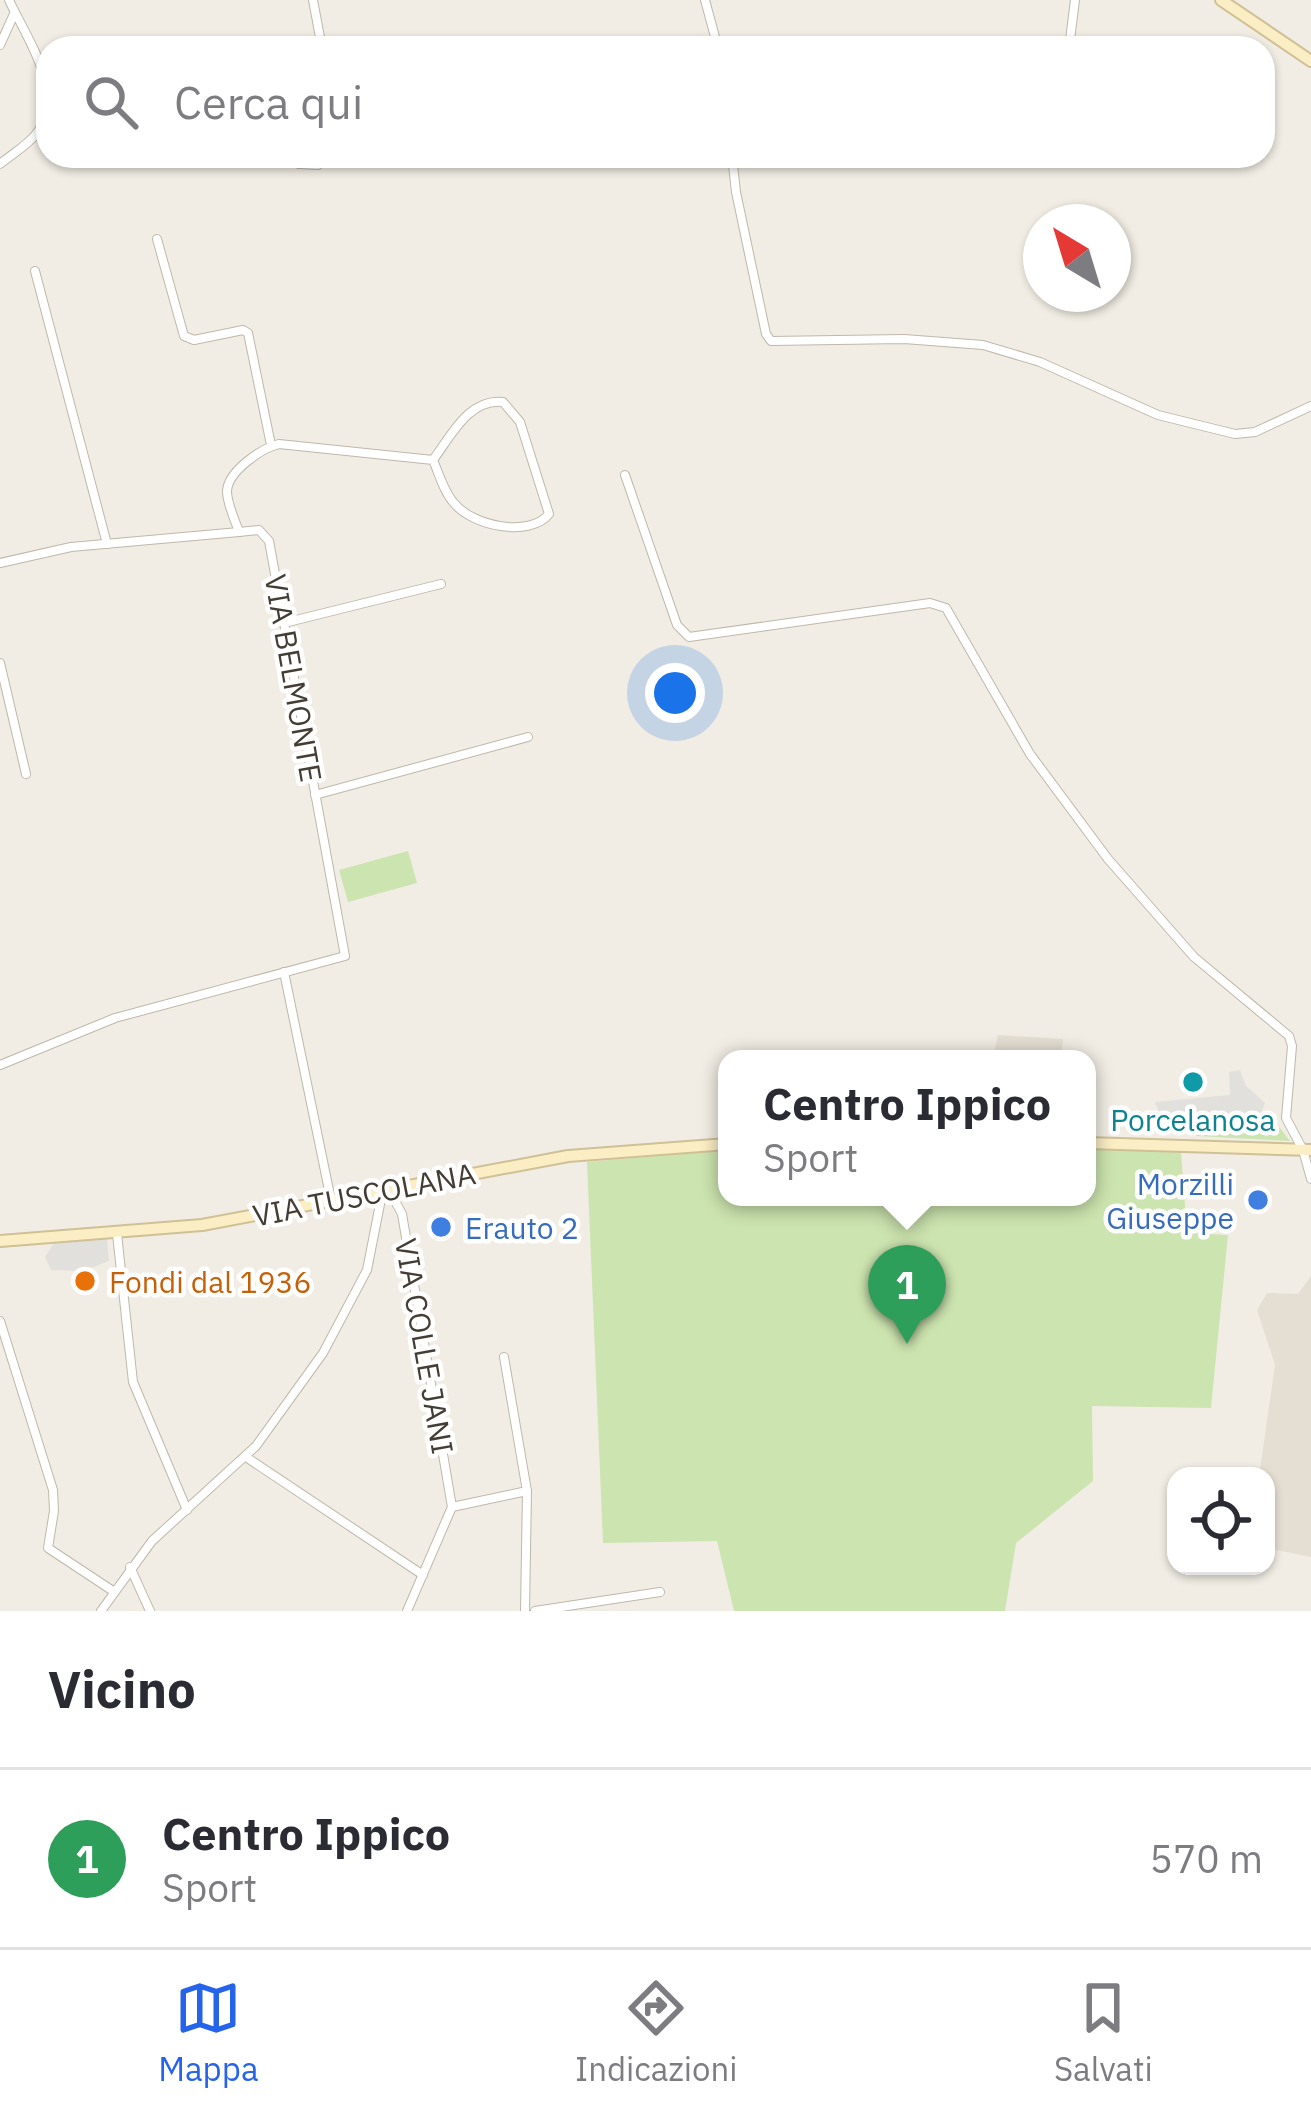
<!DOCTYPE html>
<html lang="it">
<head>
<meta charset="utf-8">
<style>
  :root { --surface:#fff; --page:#f2f2f3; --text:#2b2b33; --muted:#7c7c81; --line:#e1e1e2; --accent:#2563eb }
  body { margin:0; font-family:"IBM Plex Sans",sans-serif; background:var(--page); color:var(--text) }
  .controls { position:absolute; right:36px; bottom:36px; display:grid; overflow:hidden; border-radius:24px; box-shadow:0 3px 9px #0004 }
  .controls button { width:108px; height:108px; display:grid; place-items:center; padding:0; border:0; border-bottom:3px solid var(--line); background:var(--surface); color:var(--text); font:60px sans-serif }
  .compass { position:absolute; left:1023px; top:204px; width:108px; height:108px; border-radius:50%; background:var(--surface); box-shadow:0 3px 9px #0004; rotate:322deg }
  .you { position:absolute; left:675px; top:693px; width:42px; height:42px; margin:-30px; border:9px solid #fff; border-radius:50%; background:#1a73e8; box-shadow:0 0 0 18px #1a73e833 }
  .badge { display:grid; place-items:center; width:78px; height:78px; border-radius:50%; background:var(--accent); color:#fff; font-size:39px; font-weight:700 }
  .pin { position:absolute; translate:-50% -99px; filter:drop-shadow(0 3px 6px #0008) }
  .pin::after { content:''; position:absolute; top:63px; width:42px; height:36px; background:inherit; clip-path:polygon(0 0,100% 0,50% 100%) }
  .popup { position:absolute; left:718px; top:1050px; width:378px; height:156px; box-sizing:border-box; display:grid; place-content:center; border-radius:24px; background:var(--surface); filter:drop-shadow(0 3px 9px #0005); font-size:39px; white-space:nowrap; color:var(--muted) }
  .popup b { font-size:45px; color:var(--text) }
  .popup::after { content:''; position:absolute; left:50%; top:100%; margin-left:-24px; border:24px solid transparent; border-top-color:var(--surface) }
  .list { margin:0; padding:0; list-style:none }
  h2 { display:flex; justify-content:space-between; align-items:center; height:156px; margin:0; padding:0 48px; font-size:51px }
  h2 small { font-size:39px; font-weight:400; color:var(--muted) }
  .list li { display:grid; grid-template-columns:78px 1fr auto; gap:36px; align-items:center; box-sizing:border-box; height:180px; padding:0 48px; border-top:3px solid var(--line) }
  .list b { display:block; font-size:45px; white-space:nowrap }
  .list p { margin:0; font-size:39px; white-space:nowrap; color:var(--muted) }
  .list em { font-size:39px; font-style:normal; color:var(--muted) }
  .icon { flex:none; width:66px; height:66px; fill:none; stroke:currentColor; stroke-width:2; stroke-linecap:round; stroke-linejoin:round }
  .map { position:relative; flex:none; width:1311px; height:1611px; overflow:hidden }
  .search { position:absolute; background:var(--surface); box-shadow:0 3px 9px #0004; left:36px; right:36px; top:36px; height:132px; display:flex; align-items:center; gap:30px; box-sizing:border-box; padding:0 42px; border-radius:36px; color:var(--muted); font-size:45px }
  .sheet { height:336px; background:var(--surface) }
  nav { display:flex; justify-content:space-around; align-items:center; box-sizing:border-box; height:168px; border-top:3px solid var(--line); background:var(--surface); font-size:33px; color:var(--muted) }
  nav a { display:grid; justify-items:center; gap:6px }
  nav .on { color:var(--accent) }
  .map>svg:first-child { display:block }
  .residential { fill:#e5dfd3 }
  .green { fill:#cce4af }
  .parking { fill:#e2e0dc }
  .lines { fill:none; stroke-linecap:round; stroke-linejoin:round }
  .street-casing { stroke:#bfb8aa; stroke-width:10 }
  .secondary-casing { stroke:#cfc096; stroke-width:14 }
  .street { stroke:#fff; stroke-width:8 }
  .secondary { stroke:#fbeec4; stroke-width:10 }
  .culture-dot { fill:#0f9aa8; stroke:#fff; stroke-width:4.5 }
  .shop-dot { fill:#3f7fe0; stroke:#fff; stroke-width:4.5 }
  .food-dot { fill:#e8710a; stroke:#fff; stroke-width:4.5 }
  .labels { text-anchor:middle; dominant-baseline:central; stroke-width:9; stroke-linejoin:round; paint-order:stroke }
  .street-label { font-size:30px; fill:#433d34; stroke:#fff }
  .culture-label { font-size:30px; fill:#0d838f; stroke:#fff }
  .shop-label { font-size:30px; fill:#366cbe; stroke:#fff; text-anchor:end }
  .food-label { font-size:30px; fill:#c56008; stroke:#fff; text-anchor:start }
</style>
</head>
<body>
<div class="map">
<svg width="1311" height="1611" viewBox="0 0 1311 1611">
  <rect width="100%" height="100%" fill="#f1ede4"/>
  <g class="residential">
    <polygon points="998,1035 1063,1039 1061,1059 993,1059"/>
    <polygon points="1311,1276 1311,1557 1266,1548 1266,1476 1259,1476 1275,1365 1257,1310 1267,1293 1298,1294"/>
  </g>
  <g class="green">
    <polygon points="408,851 417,883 348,902 339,870"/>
    <polygon points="1261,1114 1273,1119 1290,1141 1197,1136 1197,1119"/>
    <polygon points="1087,1148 1181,1152 1187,1233 1228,1235 1211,1408 1092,1406 1093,1481 1016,1543 1005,1611 734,1611 717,1541 603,1543 587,1162 727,1150 727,1197 1087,1197"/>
  </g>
  <g class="parking">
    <polygon points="1240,1070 1246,1086 1265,1103 1261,1114 1198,1119 1197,1136 1165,1127 1155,1102 1230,1095 1229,1072"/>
    <polygon points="107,1239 109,1261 83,1271 51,1270 45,1257 54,1243"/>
  </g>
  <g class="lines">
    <g class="street-casing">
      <g id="street">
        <polyline points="313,0 322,48"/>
        <polyline points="705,0 718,48"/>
        <polyline points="0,45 14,14"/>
        <polyline points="1069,48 1075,0"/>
        <polyline points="277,156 299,164 318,165 328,156"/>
        <polyline points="732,156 736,192 766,334 771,341 904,339 983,345 1040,362 1158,415 1235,434 1255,432 1311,406"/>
        <path d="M0,164C12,154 28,145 37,133C67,92 25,36 9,0"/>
        <polyline points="157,239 184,336 194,340 243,330 248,333 271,445"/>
        <polyline points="35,271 107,544"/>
        <polyline points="625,475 677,625 689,637 930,603 946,608 1030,754 1108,859 1194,957 1289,1036 1292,1046 1286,1118 1303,1150 1311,1179"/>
        <polyline points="0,563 71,547 239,532"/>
        <polyline points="284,623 441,584"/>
        <polyline points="0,663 26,774"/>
        <polyline points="315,795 528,737"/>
        <polyline points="284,972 331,1200"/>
        <path d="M0,1065L115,1018L345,956L269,541L259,530L239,532C235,520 227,504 227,491C228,471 262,448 279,444L433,460C439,474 444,492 454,503C472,526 530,538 549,514L520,422L503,402C469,398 451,436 433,460"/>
        <polyline points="382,1196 395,1201 402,1214 452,1507"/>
        <polyline points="117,1234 133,1382 187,1510"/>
        <polyline points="0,1321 53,1490 54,1511 48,1548 113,1591"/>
        <polyline points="504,1357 527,1491 525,1611"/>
        <polyline points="246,1457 423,1575"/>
        <polyline points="130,1567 150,1611"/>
        <polyline points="101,1611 152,1541 256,1446 323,1353 367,1270 383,1189"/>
        <polyline points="407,1611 452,1507 527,1491"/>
        <polyline points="535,1611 660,1592"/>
      </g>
    </g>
    <g class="secondary-casing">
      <g id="secondary">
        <polyline points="1221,0 1311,61"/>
        <polyline points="1087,1143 1311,1150"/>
        <polyline points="0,1241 202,1225 568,1156 727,1144"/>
      </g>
    </g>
    <use href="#street" class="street"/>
    <use href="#secondary" class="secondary"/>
  </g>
  <circle class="culture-dot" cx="1193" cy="1082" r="12"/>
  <g class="shop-dot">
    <circle cx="1258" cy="1200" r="12"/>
    <circle cx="441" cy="1227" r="12"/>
  </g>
  <circle class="food-dot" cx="85" cy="1281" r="12"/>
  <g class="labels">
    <g class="street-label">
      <text transform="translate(294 678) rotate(80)">VIA BELMONTE</text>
      <text transform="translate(364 1194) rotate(-11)">VIA TUSCOLANA</text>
      <text transform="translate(425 1346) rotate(80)">VIA COLLE JANI</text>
    </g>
    <g class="culture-label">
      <text x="1193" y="1119">Porcelanosa</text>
    </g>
    <g class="shop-label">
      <text x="1234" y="1183">Morzilli<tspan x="1234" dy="34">Giuseppe</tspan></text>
      <text x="465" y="1227" text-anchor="start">Erauto 2</text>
    </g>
    <g class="food-label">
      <text x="109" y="1281">Fondi dal 1936</text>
    </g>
  </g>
</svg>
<div class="controls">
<button><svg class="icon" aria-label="locate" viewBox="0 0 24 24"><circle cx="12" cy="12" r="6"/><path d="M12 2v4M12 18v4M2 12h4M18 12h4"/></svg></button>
</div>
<svg class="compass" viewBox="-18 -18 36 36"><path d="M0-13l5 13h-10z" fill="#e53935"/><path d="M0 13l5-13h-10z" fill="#7c7c81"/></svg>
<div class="you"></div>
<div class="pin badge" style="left:907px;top:1344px;background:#2e9e5b">1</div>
<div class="popup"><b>Centro Ippico</b>Sport</div>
<div class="search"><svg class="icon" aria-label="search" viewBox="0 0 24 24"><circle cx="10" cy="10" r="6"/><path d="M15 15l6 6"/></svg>Cerca qui</div>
</div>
<section class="sheet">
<h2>Vicino<small></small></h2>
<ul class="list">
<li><span class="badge" style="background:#2e9e5b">1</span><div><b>Centro Ippico</b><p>Sport</p></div><em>570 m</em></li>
</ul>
</section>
<nav>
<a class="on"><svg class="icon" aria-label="map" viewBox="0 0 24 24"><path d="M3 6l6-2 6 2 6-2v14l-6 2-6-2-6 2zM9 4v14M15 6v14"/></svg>Mappa</a>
<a><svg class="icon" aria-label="directions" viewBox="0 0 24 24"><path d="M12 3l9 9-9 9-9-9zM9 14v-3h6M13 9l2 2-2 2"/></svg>Indicazioni</a>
<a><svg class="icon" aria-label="saved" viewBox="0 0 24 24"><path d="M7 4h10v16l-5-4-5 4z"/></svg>Salvati</a>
</nav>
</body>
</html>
